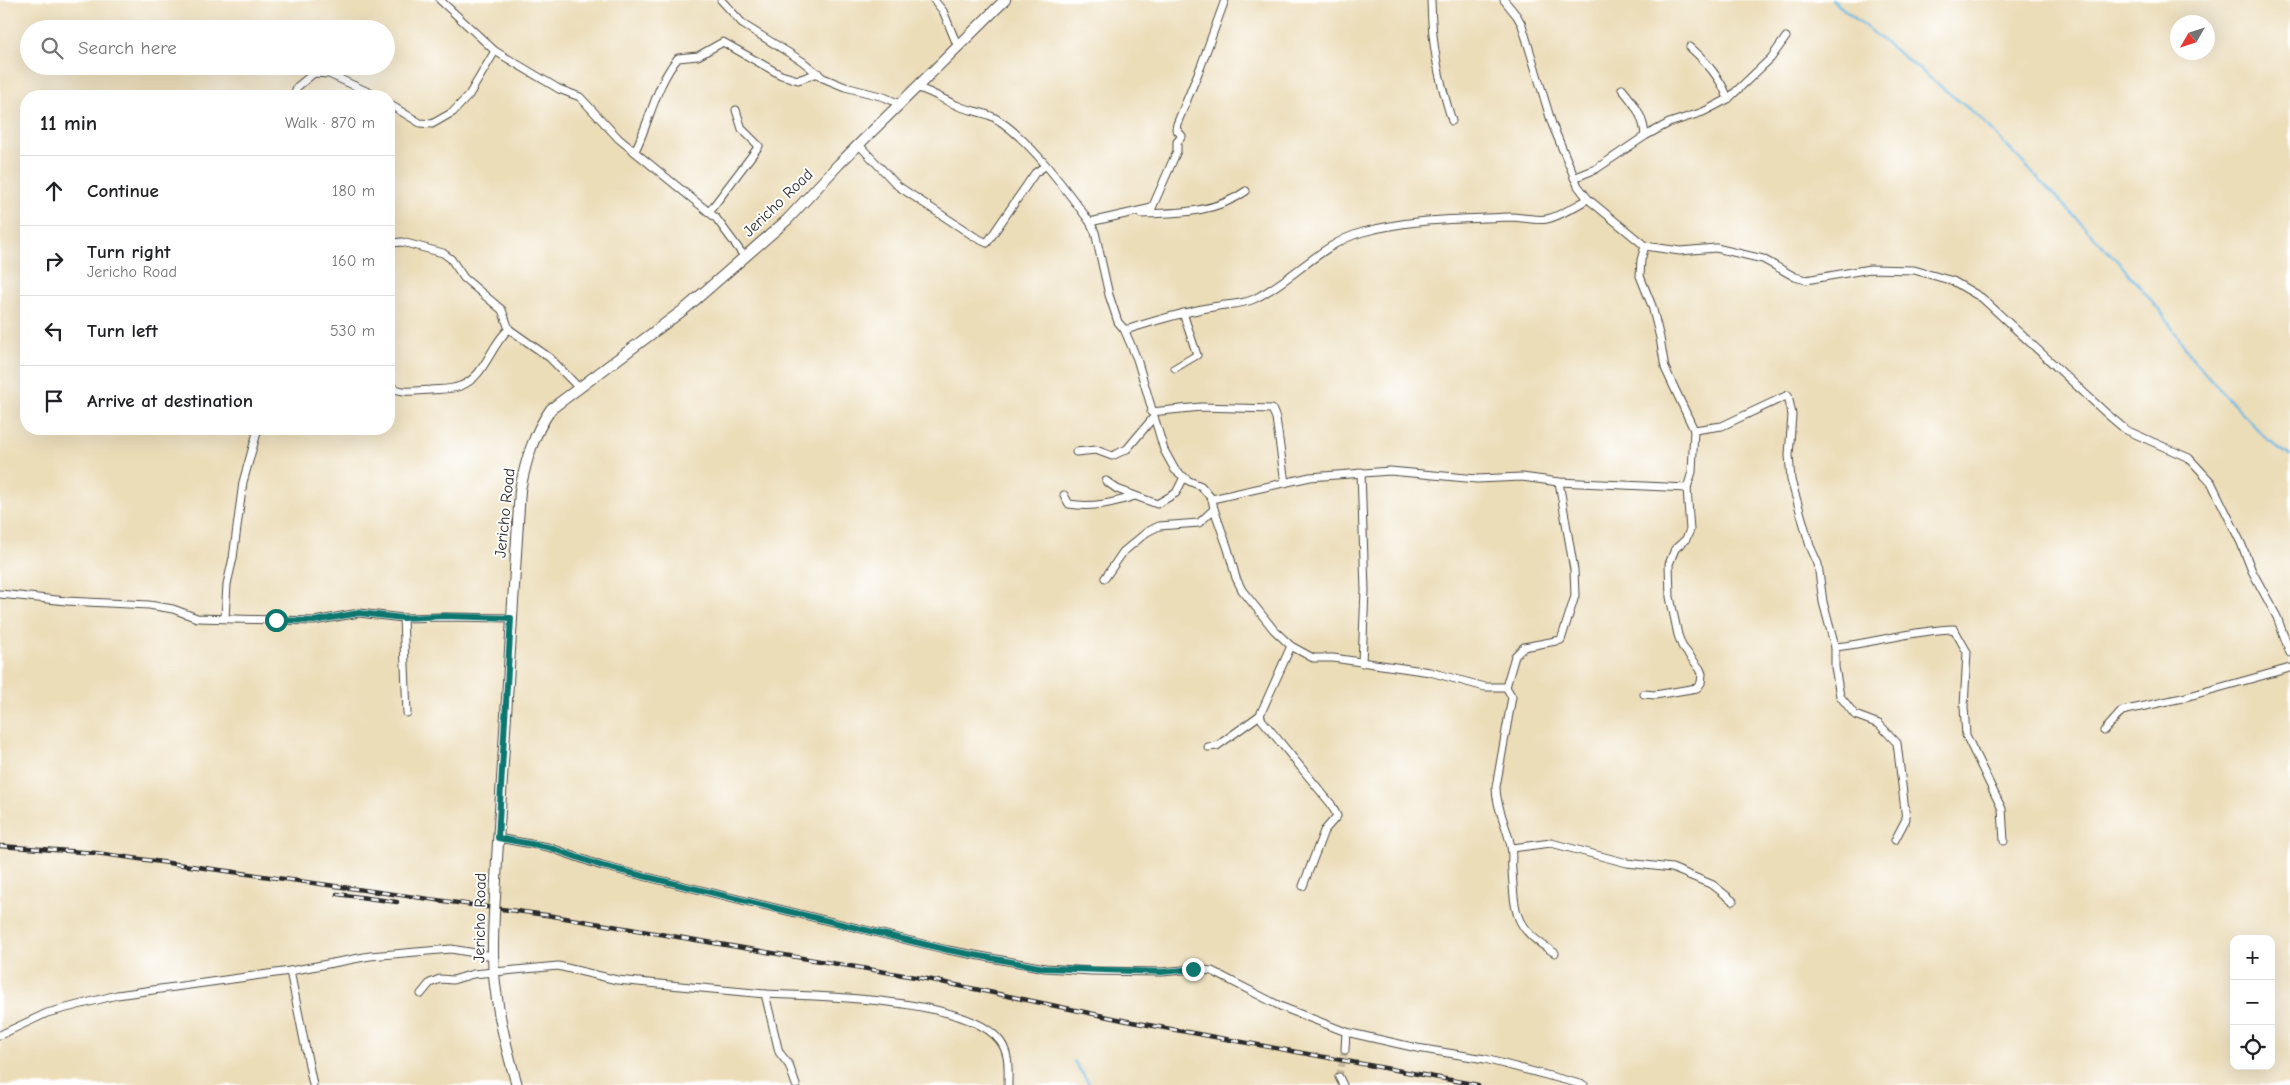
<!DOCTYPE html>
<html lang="en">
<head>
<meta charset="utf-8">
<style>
  :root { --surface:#fff; --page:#f2f2f2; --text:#202124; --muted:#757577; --line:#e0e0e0 }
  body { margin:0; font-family:"Comic Neue",sans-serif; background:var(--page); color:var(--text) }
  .controls { position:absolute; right:15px; bottom:15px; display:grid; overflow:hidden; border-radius:10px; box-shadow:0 5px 20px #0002 }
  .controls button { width:45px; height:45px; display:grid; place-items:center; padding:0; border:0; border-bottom:1px solid var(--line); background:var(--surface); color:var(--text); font:25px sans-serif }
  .compass { position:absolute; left:2170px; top:15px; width:45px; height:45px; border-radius:50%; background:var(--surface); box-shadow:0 5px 20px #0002; rotate:231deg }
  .stop { position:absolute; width:15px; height:15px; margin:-11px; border:4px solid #0f766e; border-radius:50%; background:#fff }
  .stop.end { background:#0f766e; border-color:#fff; box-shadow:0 1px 5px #0008 }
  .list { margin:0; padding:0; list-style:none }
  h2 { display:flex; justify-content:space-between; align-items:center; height:65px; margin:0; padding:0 20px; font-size:21px }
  h2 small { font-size:16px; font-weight:400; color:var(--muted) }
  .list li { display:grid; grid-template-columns:32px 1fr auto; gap:15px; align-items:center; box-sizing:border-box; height:70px; padding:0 20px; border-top:1px solid var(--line) }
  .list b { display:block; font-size:19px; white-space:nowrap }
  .list p { margin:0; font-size:16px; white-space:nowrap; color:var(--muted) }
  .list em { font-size:16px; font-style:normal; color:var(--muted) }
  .icon { flex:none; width:28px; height:28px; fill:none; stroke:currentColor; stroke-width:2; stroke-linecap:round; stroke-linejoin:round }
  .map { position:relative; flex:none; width:2290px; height:1085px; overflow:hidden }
  .search { position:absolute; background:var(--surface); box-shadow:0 5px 20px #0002; left:20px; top:20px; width:375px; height:55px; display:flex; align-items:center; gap:12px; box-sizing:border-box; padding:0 18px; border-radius:28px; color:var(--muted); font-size:19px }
  .panel { position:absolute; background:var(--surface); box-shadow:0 5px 20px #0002; left:20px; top:90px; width:375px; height:345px; border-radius:20px }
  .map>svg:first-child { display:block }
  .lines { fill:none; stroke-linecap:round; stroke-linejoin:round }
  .stream { stroke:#67b6e1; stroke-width:2.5 }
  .street-tunnel { stroke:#c5b99d; stroke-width:7; stroke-dasharray:7 3.5; stroke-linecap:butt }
  .street-casing { stroke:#484640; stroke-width:9 }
  .secondary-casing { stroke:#484640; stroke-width:12 }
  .street { stroke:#fff; stroke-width:7 }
  .secondary { stroke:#fff; stroke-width:10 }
  .rail-casing { stroke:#2b2b2b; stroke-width:4.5 }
  .rail { stroke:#fff; stroke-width:2.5; stroke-dasharray:8; stroke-linecap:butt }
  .secondary-bridge-casing { stroke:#484640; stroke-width:12; stroke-linecap:butt }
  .secondary-bridge { stroke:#fff; stroke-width:10 }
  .route { stroke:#0f766e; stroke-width:6 }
  .labels { text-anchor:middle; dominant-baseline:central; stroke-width:4; stroke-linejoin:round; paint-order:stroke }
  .street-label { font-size:16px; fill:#2b2b2b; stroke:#fff }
</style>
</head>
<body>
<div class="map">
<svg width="2290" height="1085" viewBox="0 0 2290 1085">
  <rect width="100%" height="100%" fill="#fff"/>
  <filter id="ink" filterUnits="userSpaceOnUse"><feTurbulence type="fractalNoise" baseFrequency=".02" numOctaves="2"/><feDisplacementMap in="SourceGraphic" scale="10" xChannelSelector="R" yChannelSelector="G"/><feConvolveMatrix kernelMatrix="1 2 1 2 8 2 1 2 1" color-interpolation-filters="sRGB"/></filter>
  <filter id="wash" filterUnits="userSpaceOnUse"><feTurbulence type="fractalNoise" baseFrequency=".0096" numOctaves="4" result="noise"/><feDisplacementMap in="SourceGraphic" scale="20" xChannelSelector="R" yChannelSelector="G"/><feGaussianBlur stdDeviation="1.12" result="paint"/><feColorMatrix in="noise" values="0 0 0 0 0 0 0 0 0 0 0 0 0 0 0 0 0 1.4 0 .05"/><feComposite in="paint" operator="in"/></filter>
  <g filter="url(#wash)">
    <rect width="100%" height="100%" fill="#ecddb9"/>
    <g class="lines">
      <g class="stream">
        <polyline points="1832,0 1979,117 2123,267 2162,313 2195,362 2238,409 2268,440 2290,456"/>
        <polyline points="1074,1061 1090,1085"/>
      </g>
    </g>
  </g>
  <g filter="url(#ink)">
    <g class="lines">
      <polyline class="street-tunnel" points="1339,1077 1345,1050"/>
      <g class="street-casing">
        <g id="street">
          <polyline points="440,0 495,51 559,89 580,97 619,139 716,218 744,256"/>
          <polyline points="721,0 744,25 802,61 823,78 845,87 884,97 900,104"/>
          <polyline points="934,0 943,11 958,47"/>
          <path d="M1431,0C1432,47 1438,76 1452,121"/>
          <polyline points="1504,0 1517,16 1522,25 1552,124 1578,186 1588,199 1645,246 1680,251 1716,248 1763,259 1795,277 1806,280 1870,269 1914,270 1953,281 1982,298 2107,414 2126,430 2189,458 2211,482 2241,543 2252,571 2277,617 2290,653"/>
          <path d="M1690,47C1705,60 1722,80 1728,99"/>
          <path d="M918,88C932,92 942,99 956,105C968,111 983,111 995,118C1029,138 1066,190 1090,222L1095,232L1109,295L1118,322L1124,329L1137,359L1164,450L1175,470L1189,481L1201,486L1212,499L1214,509L1228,549L1236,578L1242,590L1274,630L1291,646L1313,658H1333L1430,672L1485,687H1506L1512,697L1496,787C1496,808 1507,826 1511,847C1513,854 1511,862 1512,870C1515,916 1514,928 1555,953"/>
          <path d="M1622,89C1634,103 1644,117 1645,136"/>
          <polyline points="294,96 297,87 314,73 329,74 377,96"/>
          <polyline points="389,104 420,123 432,124 453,112 469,95 495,51"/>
          <polyline points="859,145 898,186 975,237 987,243 1035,173 1045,166"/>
          <path d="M635,151C650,121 656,84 678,58L698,56L723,42L781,75L798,80L818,73"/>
          <polyline points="1574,178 1596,169 1645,136 1669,123 1703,112 1728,99 1771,58 1786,37"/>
          <polyline points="709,212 759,146 742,129 736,110"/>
          <path d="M1141,214C1177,213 1216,213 1246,191"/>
          <polyline points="1090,222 1152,208 1177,151 1177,142 1182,136 1176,129 1177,124 1201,66 1225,0"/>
          <polyline points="389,246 392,243 402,242 443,253 451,259 464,278 502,310 509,329"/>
          <path d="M1124,329H1129C1157,320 1184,312 1213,307C1226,304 1241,305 1254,299C1292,281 1322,243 1363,232C1415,218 1456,220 1509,217C1522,217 1535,221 1547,219C1561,216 1575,206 1588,199"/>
          <polyline points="1175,368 1197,355 1183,313"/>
          <path d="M389,386C402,394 415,391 430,390C439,389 451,390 460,386C485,378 490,345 509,329L550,358L578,387"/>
          <polyline points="1151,412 1201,407 1272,409 1276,418 1285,483"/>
          <polyline points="1694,430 1722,426 1788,395 1792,415 1789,455 1791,480 1810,546 1818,564 1823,602 1835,647 1835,667 1840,696 1855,715 1879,724 1897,743 1906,819 1895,840"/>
          <polyline points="1076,452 1096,450 1112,456 1127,449 1153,418"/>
          <polyline points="1361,472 1365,590 1362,663"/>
          <polyline points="1106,481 1117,489 1157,504 1176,493 1184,477"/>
          <path d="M1064,495L1069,504C1093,508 1113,503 1135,496"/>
          <polyline points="1212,499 1310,477 1390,471 1477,479 1522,477 1559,482 1687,488"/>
          <polyline points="1105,578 1123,552 1147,532 1159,526 1199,523 1214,509"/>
          <polyline points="0,594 66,601 149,605 173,609 197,618 314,621 359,613 403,618 444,617 511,618"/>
          <polyline points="225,618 227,584 233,558 243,482 258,429"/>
          <polyline points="403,618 407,713"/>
          <polyline points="1291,646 1260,715 1262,720 1331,804 1337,816 1324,831 1303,886"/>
          <path d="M1835,647C1875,643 1913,630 1954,629L1967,652L1964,707L1966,735L2002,809L2004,841"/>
          <polyline points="1506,687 1515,656 1524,647 1561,640 1575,596 1574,570 1559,482"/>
          <polyline points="1644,694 1655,695 1697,688 1701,683 1702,674 1700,669 1682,646 1678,635 1670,597 1669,564 1675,549 1686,539 1690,530 1687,488 1692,472 1694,430 1665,368 1660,338 1652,306 1640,276 1641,260 1645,246"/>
          <polyline points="2104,731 2122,711 2182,698 2290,668"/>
          <polyline points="1208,747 1217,746 1260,715"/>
          <polyline points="498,838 548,847 602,866 948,950 1045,968 1091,971 1162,972 1193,969 1212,971 1282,1007 1346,1032 1345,1050"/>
          <polyline points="1512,848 1551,843 1627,863 1672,868 1713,885 1733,901"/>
          <polyline points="290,971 313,1085"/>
          <polyline points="421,994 430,983 440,979 453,980 473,974 558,966 617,980 765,994 779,1052 789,1065 796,1085"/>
          <path d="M765,994C818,996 968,998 1000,1041C1010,1054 1008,1070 1008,1085"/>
          <polyline points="1346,1032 1417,1048 1485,1059 1584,1085"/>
          <polyline points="0,1035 47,1013 117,995 290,971 370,956 451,949 493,956"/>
          <polyline points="1339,1077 1343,1085"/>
        </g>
      </g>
      <g class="secondary-casing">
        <g id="secondary">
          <path d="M497,859L520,490C526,460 533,435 551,409L686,308L787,220L839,164L1005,0"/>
          <path d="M493,946C492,992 504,1041 517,1085"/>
        </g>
      </g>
      <use href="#street" class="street"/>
      <use href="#secondary" class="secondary"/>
      <g class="rail-casing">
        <g id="rail">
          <polyline points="0,846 96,853 553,916 927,979 1132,1022 1478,1085"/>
          <polyline points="337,894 397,902"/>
        </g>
      </g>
      <use href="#rail" class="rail"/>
      <g class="secondary-bridge-casing">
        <path id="secondary-bridge" d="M493,946C493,917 496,889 497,859"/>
      </g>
      <use href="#secondary-bridge" class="secondary-bridge"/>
    </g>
  </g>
  <g class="lines" filter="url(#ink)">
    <polyline class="route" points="276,620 314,621 359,613 403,618 444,616 511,618 498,838 548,847 602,866 948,950 1044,968 1162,972 1193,969"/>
  </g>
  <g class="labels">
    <g class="street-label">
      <text transform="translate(778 203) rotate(-44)">Jericho Road</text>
      <text transform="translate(505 513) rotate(-84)">Jericho Road</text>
      <text transform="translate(480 918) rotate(-89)">Jericho Road</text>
    </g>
  </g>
</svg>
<div class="controls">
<button>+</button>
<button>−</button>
<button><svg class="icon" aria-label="locate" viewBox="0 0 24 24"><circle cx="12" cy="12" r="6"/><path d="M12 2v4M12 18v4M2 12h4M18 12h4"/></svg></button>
</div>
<svg class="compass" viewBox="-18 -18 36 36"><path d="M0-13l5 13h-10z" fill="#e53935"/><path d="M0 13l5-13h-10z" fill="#757577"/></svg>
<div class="stop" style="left:276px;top:620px"></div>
<div class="stop end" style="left:1193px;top:969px"></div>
<div class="search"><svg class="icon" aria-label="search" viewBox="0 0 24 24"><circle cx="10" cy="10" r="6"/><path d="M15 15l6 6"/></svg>Search here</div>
<section class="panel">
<h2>11 min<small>Walk · 870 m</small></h2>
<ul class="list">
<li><svg class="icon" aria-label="ahead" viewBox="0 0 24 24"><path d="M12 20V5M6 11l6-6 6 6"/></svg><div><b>Continue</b></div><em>180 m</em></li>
<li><svg class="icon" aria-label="right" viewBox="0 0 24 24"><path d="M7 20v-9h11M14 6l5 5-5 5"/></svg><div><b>Turn right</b><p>Jericho Road</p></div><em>160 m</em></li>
<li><svg class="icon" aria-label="left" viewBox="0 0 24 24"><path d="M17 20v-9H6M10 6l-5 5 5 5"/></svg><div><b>Turn left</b></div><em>530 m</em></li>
<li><svg class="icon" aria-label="arrive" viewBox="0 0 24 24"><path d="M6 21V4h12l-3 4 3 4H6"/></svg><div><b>Arrive at destination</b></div></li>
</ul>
</section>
</div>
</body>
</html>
